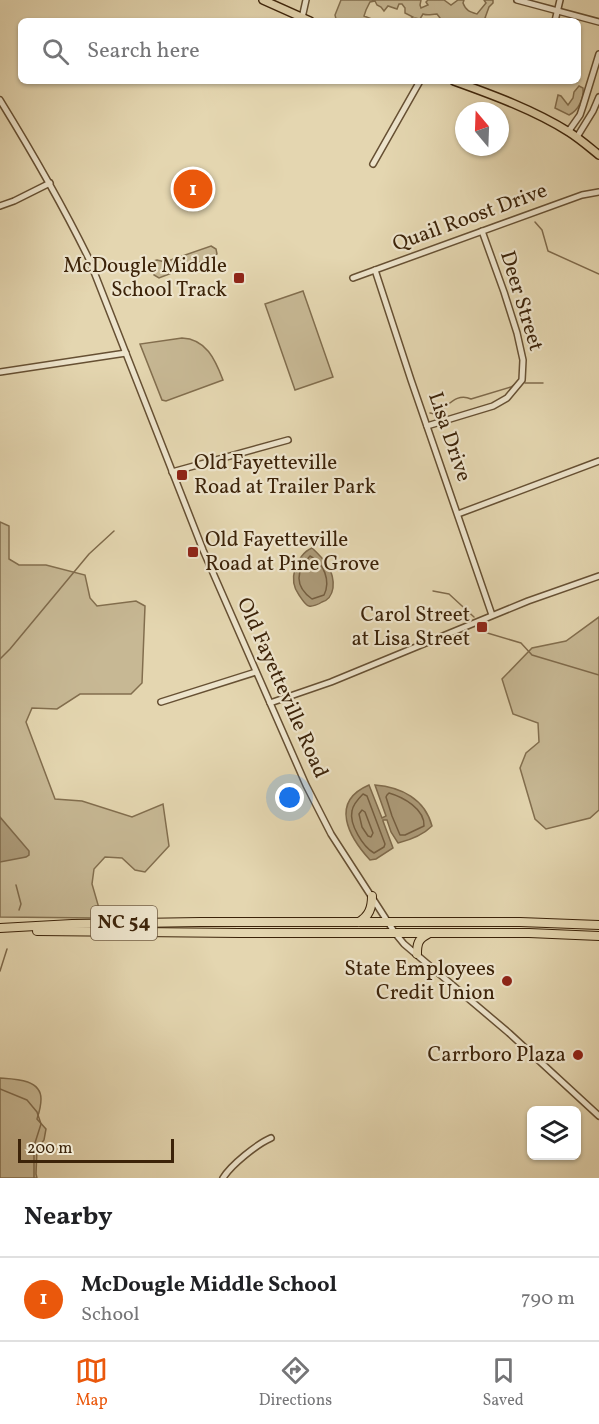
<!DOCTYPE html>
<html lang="en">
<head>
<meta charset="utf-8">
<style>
  :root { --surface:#fff; --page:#f6f6f6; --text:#202124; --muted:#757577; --line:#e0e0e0; --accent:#ea580c }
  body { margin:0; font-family:Vollkorn,serif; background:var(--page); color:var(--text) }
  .controls { position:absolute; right:18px; bottom:18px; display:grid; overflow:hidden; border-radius:9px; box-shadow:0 2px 4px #0004 }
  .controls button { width:54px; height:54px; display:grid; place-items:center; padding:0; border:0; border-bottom:2px solid var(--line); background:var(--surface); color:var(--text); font:30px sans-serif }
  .compass { position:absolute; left:455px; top:102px; width:54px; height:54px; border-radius:50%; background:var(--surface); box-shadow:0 2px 4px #0004; rotate:341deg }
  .scale { position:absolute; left:18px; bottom:15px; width:156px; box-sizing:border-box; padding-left:6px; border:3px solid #3c2309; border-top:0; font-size:16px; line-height:21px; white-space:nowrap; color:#3c2309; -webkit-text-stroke:4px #ede4cc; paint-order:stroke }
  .you { position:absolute; left:290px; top:798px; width:21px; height:21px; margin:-15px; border:4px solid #fff; border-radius:50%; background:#1a73e8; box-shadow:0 0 0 9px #1a73e833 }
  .badge { display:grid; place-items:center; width:39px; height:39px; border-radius:50%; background:var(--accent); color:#fff; font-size:20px; font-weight:700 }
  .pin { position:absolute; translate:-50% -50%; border:3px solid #fff; box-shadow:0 2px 6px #0006 }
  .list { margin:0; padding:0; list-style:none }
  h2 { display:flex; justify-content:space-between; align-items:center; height:78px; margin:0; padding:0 24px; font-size:26px }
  h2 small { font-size:20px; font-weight:400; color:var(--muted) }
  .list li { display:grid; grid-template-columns:39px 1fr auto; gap:18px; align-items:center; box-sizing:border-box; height:84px; padding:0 24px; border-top:2px solid var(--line) }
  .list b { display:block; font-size:22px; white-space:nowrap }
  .list p { margin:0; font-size:20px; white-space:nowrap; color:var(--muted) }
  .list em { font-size:20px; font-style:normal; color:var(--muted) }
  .icon { flex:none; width:33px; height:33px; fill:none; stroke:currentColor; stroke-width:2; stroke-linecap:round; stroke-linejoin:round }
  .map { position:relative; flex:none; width:599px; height:1178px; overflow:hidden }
  .search { position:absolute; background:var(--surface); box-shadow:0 2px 4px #0004; left:18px; right:18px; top:18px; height:66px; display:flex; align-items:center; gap:15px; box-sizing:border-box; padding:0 21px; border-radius:9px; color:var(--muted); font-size:22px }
  .sheet { height:162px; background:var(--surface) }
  nav { display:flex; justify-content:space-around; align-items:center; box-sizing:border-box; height:84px; border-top:2px solid var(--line); background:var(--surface); font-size:16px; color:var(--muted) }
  nav a { display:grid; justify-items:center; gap:3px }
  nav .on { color:var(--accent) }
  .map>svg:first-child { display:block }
  .green { fill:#c7b894; stroke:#826e4e; stroke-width:1.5 }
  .water { fill:#ab9977; stroke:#7f6a4b; stroke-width:1.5 }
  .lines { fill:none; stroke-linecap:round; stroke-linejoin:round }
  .shore { stroke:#745e40; stroke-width:1.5 }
  .stream { stroke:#7f6a4b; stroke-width:1.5 }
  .minor-casing { stroke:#665033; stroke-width:8 }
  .major-casing { stroke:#3c2309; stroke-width:10 }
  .highway-casing { stroke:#3c2309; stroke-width:10 }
  .minor { stroke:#ede4cc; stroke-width:5 }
  .major { stroke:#e4d6b0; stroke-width:7 }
  .highway { stroke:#e4d6b0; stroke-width:8 }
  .poi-dot { fill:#8f2418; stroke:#ede4cc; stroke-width:2 }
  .labels { text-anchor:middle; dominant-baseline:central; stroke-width:4.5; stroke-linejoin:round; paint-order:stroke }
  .shield { fill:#ede4cc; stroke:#715d44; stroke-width:1.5 }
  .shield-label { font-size:20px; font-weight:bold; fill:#3c2309 }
  .street-label { font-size:21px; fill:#3c2309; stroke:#ede4cc }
  .poi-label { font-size:21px; fill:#3c2309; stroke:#ede4cc; text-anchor:end }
</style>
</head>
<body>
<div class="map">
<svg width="599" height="1178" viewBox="0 0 599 1178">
  <rect width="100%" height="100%" fill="#e4d6b0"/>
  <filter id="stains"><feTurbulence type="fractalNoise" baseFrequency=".00333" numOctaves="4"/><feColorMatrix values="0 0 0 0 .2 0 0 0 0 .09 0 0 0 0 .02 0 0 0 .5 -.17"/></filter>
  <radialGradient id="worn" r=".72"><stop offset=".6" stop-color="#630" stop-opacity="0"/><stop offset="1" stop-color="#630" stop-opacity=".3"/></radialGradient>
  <g class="green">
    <path d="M341,0H421L420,5L421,8L428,5L426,2L428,0H444L451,5L458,0H464L463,3C466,11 470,12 477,14L486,3L484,0H493V3L489,7L485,18L490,21H439L440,18L437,14C432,14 428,16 423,14L420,19L415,18L412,21H407L413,17L405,13V8L402,4H399L397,9L388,6L384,11L381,7L377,5L375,1L370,2L366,10L364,16L372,19L373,21H339L336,19L335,15Z"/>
    <path d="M579,86L583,88C584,98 579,110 569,115L555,108L558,95L561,96L568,105L573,98L574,92Z"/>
    <polygon points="211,246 216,249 217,254 211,258 159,278 154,275 152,266 153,261 157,260 165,262"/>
    <polygon points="303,291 333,377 295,390 265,304"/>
    <path d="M182,338C206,339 215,359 223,380L166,401L162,400L140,344Z"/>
    <polygon points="0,522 9,526 9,559 19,565 46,565 85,575 90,598 97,606 136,601 145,606 142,683 131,694 80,694 57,709 32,708 26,722 55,799 82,801 132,817 163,804 169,846 145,872 135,870 122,858 105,857 94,869 92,884 101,915 99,918 0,917"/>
    <polygon points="599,617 599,810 590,818 546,829 535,819 520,768 526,753 539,742 538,723 513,714 502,679 532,648 566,641"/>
    <path d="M0,1078C14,1079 41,1079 41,1099C41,1106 39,1113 37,1119L46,1129L44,1140L37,1149L36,1174L37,1178H0Z"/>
  </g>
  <g class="water">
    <path d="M312,548C324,559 335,571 333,588C332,594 329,600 322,602C319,604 312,607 309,606C305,605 302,599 299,595C293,587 292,579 295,569C297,561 304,551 312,548Z"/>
    <path d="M369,785L382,818L386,816L375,785C401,787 425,799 432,826C423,835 410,840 398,843L391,832L387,820H383V821L393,848L376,859L370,860C349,837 329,802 369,785Z"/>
    <polygon points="0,817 29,851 29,855 26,857 0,862"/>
  </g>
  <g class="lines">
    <g class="shore">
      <path d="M310,556C324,563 331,581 324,595L312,599C294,586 296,571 310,556Z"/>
      <path d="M389,793C403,797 425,809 424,826L405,835H400L392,816L386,797L387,795Z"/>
      <path d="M363,794L367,796L385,844L384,847L374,853C363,847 349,824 352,811C353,804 359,798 363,794Z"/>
      <polygon points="362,810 365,812 373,833 371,837 368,836 362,827 359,814"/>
    </g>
    <g class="stream">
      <polyline points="535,222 542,230 548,251 599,274"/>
      <polyline points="525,383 543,383"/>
      <path d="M430,413L435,414C448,407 456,392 471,399L511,387L515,384"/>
      <polyline points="433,591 449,594 474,617"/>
      <polyline points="478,625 484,632 521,643 532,655 599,675"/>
      <polyline points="0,659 10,649 89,554 114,531"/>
      <polyline points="16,885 21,904 19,910"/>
      <polyline points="0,971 7,949"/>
      <polyline points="0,1089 27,1100 37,1112 41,1124 34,1146 34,1178"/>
    </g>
    <g class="minor-casing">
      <g id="minor">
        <polyline points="517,0 599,22"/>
        <polyline points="302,18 306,0"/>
        <polyline points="555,21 560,0"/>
        <path d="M0,100C32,152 62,204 89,259L203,550L306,785L331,834L395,933L404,944L509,1033L599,1116"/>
        <polyline points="568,132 580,115 583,106 599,54"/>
        <polyline points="577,137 593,111 599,97"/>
        <polyline points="373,164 420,81"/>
        <polyline points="0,206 14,201 50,183"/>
        <polyline points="375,270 411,380 492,615"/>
        <polyline points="353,278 582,195 599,192"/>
        <polyline points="0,372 126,353"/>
        <polyline points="427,426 493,406 507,398 522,380 523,360 517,333 504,292 482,231"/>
        <polyline points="172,472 288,440"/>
        <polyline points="458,514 599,461"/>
        <polyline points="161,702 256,672"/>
        <polyline points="270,703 331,682 528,601 599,576"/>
        <path d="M223,1178C231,1165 257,1144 271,1138"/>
      </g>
    </g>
    <g class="major-casing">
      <g id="major">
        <polyline points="263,0 310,21"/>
        <path d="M454,81C493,95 534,110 569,132C580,139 589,147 599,155"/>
      </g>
    </g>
    <g class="highway-casing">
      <g id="highway">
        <path d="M359,922C369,916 372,908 372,896"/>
        <polyline points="0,928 72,924 200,922 520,922 599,925"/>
        <polyline points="37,931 239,933 529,933 599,936"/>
        <path d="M417,954C417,944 418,939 428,934"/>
      </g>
    </g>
    <use href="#minor" class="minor"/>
    <use href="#major" class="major"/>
    <use href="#highway" class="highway"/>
  </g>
  <g class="poi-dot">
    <rect x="233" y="272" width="12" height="12" rx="3"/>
    <rect x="176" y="469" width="12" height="12" rx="3"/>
    <rect x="187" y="546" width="12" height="12" rx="3"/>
    <rect x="476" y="621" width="12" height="12" rx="3"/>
    <circle cx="507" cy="981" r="6"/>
    <circle cx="578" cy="1055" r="6"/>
  </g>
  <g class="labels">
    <rect class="shield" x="91" y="906" width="66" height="34" rx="4.5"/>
    <g class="shield-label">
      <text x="124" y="923">NC 54</text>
    </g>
    <g class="street-label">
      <text transform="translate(470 218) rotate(-20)">Quail Roost Drive</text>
      <text transform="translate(521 301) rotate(73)">Deer Street</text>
      <text transform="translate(449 437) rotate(71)">Lisa Drive</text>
      <text transform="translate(282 688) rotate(66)">Old Fayetteville Road</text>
    </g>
    <g class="poi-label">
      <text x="227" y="266">McDougle Middle<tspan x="227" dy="24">School Track</tspan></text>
      <text x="194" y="463" text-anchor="start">Old Fayetteville<tspan x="194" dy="24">Road at Trailer Park</tspan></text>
      <text x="205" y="540" text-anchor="start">Old Fayetteville<tspan x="205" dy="24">Road at Pine Grove</tspan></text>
      <text x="470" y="615">Carol Street<tspan x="470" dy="24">at Lisa Street</tspan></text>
      <text x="495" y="969">State Employees<tspan x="495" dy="24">Credit Union</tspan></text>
      <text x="566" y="1055">Carrboro Plaza</text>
    </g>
  </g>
  <rect width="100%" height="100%" filter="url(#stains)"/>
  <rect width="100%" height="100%" fill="url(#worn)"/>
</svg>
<div class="controls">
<button><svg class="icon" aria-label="layers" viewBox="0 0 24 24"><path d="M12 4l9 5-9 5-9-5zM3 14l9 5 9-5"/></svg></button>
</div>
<svg class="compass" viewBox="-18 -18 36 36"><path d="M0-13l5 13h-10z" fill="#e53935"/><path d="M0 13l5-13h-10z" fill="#757577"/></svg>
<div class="scale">200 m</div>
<div class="you"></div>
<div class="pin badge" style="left:193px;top:189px">1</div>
<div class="search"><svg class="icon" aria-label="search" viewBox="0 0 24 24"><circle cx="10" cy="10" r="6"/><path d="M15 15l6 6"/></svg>Search here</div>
</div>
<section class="sheet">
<h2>Nearby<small></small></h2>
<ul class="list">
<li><span class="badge">1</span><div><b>McDougle Middle School</b><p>School</p></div><em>790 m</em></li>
</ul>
</section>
<nav>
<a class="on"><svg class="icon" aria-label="map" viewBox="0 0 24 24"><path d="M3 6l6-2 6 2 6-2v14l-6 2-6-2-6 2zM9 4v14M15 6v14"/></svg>Map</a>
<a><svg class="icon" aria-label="directions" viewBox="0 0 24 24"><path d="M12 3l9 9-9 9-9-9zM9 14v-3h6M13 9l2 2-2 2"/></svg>Directions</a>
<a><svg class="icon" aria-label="saved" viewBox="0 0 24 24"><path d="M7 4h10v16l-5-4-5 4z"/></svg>Saved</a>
</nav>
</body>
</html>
